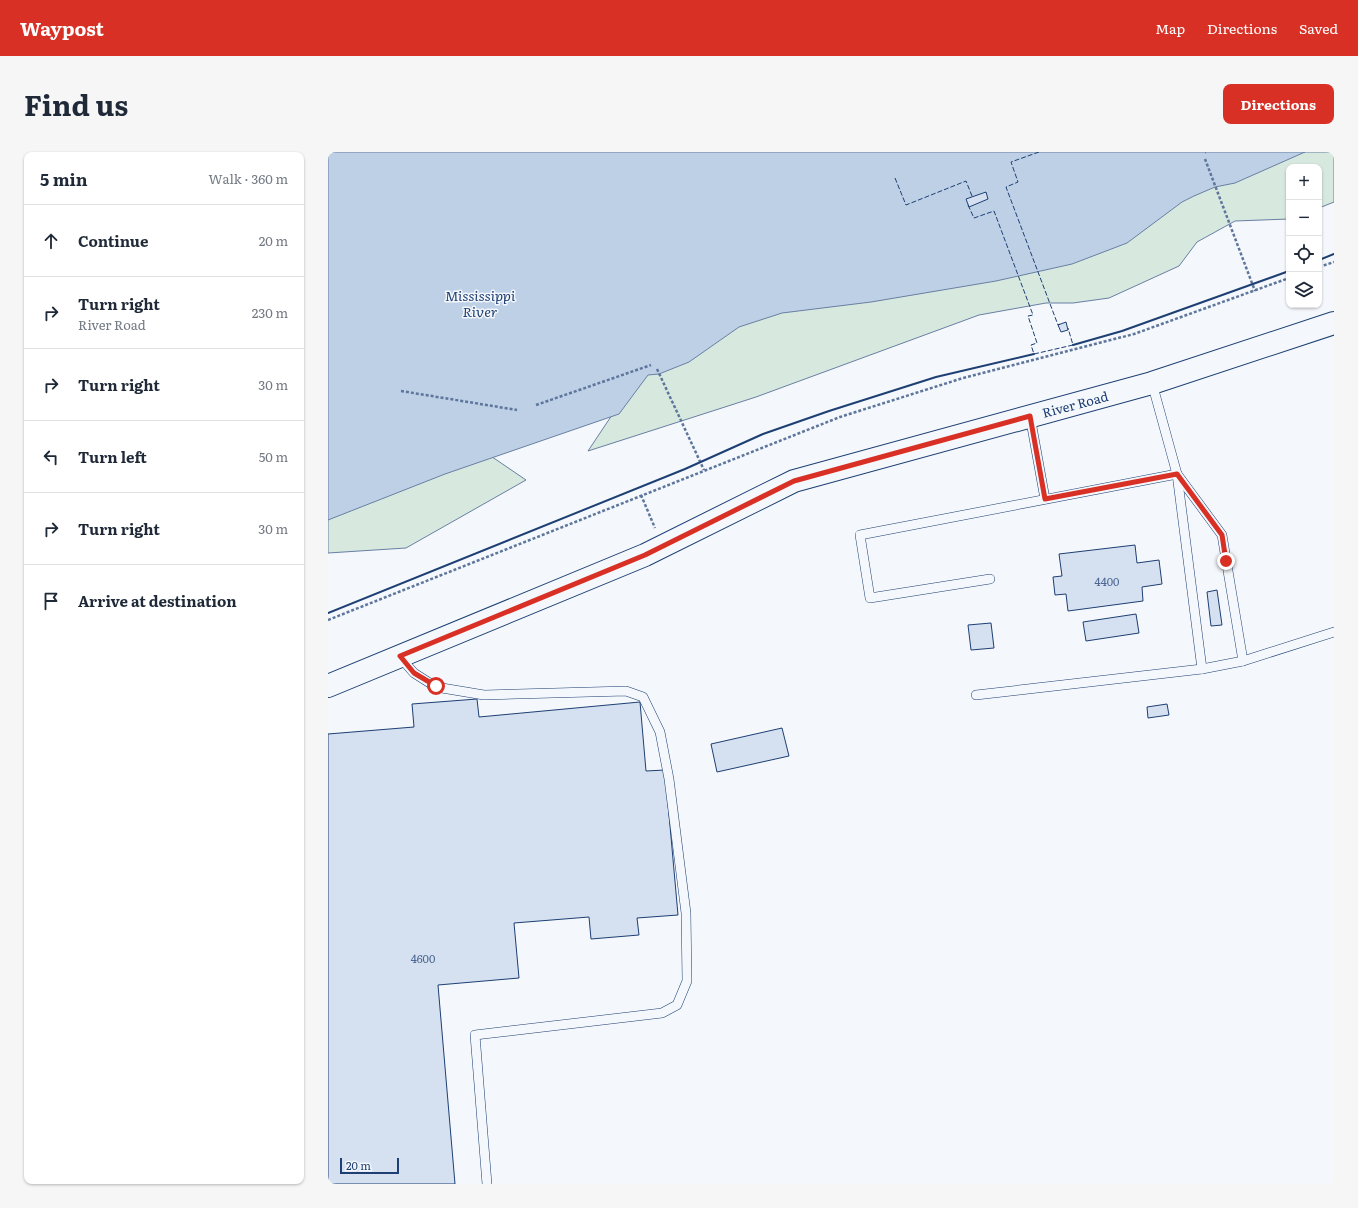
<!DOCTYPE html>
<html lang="en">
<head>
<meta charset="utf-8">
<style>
  :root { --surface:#fff; --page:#f6f6f7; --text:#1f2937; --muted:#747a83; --line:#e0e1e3; --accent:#d93025 }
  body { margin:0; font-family:Literata,serif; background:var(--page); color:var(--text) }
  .controls { position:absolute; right:12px; top:12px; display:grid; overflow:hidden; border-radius:8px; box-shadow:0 1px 3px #0004 }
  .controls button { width:36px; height:36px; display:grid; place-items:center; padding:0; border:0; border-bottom:1px solid var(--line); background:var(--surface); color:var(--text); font:20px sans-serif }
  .scale { position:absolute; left:12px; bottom:10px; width:59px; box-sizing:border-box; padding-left:4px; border:2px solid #1d3f73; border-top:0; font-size:11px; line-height:14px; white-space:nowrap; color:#1d3f73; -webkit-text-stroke:3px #f4f7fb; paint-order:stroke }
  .stop { position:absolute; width:12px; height:12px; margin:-9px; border:3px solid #d93025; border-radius:50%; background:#fff }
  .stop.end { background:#d93025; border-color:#fff; box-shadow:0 1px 4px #0008 }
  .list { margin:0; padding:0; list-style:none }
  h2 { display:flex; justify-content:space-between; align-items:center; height:52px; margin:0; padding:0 16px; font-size:17px }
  h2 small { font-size:13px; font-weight:400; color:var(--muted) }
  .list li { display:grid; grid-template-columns:26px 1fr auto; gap:12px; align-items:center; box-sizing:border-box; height:72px; padding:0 16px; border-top:1px solid var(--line) }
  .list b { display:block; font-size:15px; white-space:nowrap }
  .list p { margin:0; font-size:13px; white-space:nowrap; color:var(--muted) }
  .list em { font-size:13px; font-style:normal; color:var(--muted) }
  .icon { flex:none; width:22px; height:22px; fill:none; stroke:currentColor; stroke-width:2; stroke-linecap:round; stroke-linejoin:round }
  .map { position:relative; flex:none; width:1006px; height:1032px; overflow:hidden; border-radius:8px }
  header { display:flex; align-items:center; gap:24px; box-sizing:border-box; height:56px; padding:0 20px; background:var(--accent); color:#fff }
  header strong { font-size:19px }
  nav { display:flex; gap:22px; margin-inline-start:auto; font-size:14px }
  .intro { display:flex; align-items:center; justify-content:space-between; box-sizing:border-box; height:96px; padding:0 24px }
  h1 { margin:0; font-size:28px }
  .button { padding:10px 18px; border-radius:8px; background:var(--accent); color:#fff; font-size:14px; font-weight:700 }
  main { display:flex; gap:24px; padding:0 24px }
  aside { flex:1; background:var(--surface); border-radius:8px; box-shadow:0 1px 3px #0004 }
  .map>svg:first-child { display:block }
  .green { fill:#d7e8df; stroke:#687fa3 }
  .water { fill:#bed0e5; stroke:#687fa3 }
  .building { fill:#d5e0f0; stroke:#1d3f73 }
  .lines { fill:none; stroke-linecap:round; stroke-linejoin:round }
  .lane-casing { stroke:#1d3f73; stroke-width:10 }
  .secondary-casing { stroke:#1d3f73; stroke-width:24 }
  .path { stroke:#5e769c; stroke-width:2.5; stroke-dasharray:3 2; stroke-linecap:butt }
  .lane { stroke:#f4f7fb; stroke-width:9 }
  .secondary { stroke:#f4f7fb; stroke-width:22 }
  .fence { stroke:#1d3f73; stroke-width:1; stroke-dasharray:5 2; stroke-linecap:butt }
  .wall { stroke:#1d3f73; stroke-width:2 }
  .route { stroke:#d93025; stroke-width:5 }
  .labels { text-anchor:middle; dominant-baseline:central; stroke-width:3; stroke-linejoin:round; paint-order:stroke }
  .number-label { font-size:11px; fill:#4b6792 }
  .street-label { font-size:13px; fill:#1d3f73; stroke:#f4f7fb }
  .water-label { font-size:14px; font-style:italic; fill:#1d3f73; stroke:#f4f7fb }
</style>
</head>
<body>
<header>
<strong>Waypost</strong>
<nav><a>Map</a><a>Directions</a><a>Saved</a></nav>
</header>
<div class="intro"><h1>Find us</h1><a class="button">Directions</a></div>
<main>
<aside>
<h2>5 min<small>Walk · 360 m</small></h2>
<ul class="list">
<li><svg class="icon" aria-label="ahead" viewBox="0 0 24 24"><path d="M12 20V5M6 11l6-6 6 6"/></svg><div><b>Continue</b></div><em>20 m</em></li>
<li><svg class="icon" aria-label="right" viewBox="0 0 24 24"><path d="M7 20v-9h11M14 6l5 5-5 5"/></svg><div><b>Turn right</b><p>River Road</p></div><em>230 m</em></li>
<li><svg class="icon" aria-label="right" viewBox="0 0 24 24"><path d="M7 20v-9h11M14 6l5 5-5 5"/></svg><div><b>Turn right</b></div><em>30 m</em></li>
<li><svg class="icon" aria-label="left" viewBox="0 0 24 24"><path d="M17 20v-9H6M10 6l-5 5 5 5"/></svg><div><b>Turn left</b></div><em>50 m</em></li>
<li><svg class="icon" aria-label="right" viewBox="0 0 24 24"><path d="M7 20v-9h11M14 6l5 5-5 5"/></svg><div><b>Turn right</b></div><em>30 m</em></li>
<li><svg class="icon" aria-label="arrive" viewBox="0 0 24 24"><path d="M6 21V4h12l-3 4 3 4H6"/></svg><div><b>Arrive at destination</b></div></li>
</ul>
</aside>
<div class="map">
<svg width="1006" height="1032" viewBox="0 0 1006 1032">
  <rect width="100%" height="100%" fill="#f4f7fb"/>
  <g class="green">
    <polygon points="915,0 1006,0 1006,50 991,56 991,15 961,15 961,67 907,69 869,90 851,114 781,146 745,151 718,151 651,163 428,245 260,299 294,248 339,197"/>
    <polygon points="151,296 198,328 78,396 0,401 0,349"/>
  </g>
  <polygon class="water" points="0,0 977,0 907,31 887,35 866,44 854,50 799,91 744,112 668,129 543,150 454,161 411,175 361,210 331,222 320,223 291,262 117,322 0,368"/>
  <g class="building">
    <polygon points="658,40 660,47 641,55 638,47"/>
    <polygon points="738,170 740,178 733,180 730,173"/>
    <polygon points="807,393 809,411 831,408 834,432 814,435 815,449 740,459 738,442 727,443 725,425 734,424 731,402"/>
    <polygon points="889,438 894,473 883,474 879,440"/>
    <polygon points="808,462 811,481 758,489 755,470"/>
    <polygon points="663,471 666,496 643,498 640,473"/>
    <polygon points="149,547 151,565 312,550 318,619 337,618 350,763 309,766 311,783 263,787 261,765 186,771 191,826 110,833 127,1032 0,1032 0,582 86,575 84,552"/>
    <polygon points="839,552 841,563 820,566 819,555"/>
    <polygon points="454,576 461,604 389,620 383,592"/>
  </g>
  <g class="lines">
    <g class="lane-casing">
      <g id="lane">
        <polyline points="824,231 849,322 874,517"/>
        <polyline points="702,264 717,347"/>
        <polyline points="662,427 542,446 532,383 849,322 894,383 915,509"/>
        <polyline points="72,505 86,521 108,535 156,543 298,539 315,545 332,580 341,627 358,761 359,829 349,853 334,861 147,883 159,1032"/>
        <polyline points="648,543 874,517 915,509 1006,480"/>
      </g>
    </g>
    <g class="secondary-casing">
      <polyline id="secondary" points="0,534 317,403 466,329 824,231 1006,171"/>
    </g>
    <g class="path">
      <polyline points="877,0 878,0"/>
      <polyline points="877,7 927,139"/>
      <polyline points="991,115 1006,110"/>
      <polyline points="329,217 376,318"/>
      <polyline points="73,239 189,258"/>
      <polyline points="208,253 323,213"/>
      <polyline points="313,343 327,376"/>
      <polyline points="0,468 512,265 635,226 806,182 961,126"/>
    </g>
    <use href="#lane" class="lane"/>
    <use href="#secondary" class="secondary"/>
    <g class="fence">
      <polyline points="711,0 683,10 690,30 678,35 730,173 732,172"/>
      <polyline points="567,26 578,53 638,29 644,44 642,45"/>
      <polyline points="640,53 646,66 666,59 705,163 700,164 709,191 703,193 706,202 745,193 740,176"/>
    </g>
    <g class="wall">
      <polyline points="991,108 1006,102"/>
      <polyline points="745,193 794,179 961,119"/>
      <polyline points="0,461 357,317 435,282 501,259 608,225 706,202"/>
    </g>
  </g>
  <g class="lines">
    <polyline class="route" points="108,534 86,521 72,504 317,403 466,329 702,264 717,347 849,322 894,383 898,409"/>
  </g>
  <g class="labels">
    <g class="number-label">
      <text x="779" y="429">4400</text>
      <text x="95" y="806">4600</text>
    </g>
    <g class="street-label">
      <text transform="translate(747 252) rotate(-15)">River Road</text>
    </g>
    <g class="water-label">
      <text x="152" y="143">Mississippi<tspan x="152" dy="16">River</tspan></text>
    </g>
  </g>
</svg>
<div class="controls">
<button>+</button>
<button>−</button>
<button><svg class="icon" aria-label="locate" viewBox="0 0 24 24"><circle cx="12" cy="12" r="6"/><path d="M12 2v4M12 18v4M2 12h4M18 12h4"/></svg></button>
<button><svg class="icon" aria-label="layers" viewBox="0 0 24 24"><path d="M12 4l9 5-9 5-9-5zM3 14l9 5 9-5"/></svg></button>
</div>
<div class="scale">20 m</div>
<div class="stop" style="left:108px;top:534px"></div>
<div class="stop end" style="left:898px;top:409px"></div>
</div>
</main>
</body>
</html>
